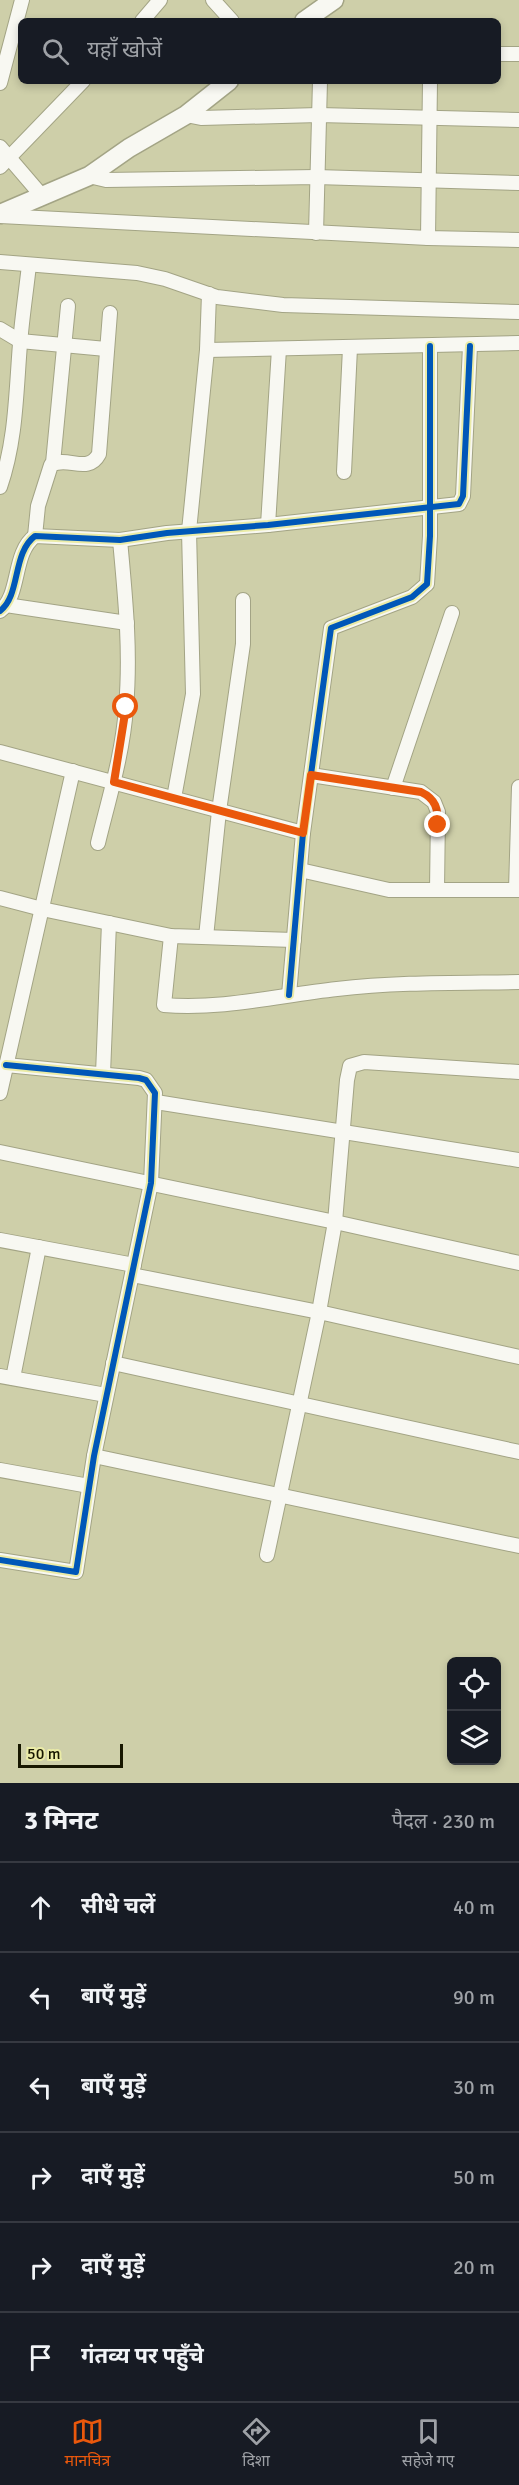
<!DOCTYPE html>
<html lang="hi">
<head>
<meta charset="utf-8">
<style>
  :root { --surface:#171b24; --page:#20242c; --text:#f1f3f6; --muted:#9ea1a6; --line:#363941; --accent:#ea580c }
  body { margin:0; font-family:Signika,"Noto Sans Devanagari",sans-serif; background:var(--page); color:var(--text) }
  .controls { position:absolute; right:18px; bottom:18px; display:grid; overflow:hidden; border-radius:9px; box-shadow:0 3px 9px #0003 }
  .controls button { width:54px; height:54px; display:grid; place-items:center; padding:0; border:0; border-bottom:2px solid var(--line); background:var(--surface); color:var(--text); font:30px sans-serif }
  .scale { position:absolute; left:18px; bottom:15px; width:105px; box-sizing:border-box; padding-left:6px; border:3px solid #171700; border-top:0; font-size:16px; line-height:21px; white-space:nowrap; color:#171700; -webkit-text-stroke:4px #eaeba7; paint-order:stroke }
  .stop { position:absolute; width:18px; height:18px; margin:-14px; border:4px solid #ea580c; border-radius:50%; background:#fff }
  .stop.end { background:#ea580c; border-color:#fff; box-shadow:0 2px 6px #0008 }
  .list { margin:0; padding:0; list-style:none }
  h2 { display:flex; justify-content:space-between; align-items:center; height:78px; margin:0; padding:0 24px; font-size:26px }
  h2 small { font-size:20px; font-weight:400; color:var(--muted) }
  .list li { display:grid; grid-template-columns:39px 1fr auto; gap:18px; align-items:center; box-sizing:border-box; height:90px; padding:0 24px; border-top:2px solid var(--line) }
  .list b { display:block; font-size:22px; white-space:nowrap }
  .list em { font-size:20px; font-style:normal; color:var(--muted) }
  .icon { flex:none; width:33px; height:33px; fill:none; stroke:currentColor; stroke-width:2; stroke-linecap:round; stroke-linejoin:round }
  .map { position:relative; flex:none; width:519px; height:1783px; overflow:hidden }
  .search { position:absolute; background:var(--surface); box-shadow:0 3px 9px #0003; left:18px; right:18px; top:18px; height:66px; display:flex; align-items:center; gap:15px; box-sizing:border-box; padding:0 21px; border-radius:9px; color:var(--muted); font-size:22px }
  .sheet { height:618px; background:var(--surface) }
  nav { display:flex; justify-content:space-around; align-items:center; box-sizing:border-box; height:84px; border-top:2px solid var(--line); background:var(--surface); font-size:16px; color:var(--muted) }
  nav a { display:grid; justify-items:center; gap:3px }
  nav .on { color:var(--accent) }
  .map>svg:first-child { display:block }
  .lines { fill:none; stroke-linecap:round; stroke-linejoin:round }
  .street-casing { stroke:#a3a485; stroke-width:16 }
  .secondary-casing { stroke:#a3a485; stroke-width:21 }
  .street { stroke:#f8f8f2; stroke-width:14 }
  .secondary { stroke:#f8f8f2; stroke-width:18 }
  .cycleway-casing { stroke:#eaeba7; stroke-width:10 }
  .cycleway { stroke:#0057b8; stroke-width:6 }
  .route { stroke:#ea580c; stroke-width:8 }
</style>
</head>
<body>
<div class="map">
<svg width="519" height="1783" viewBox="0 0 519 1783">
  <rect width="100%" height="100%" fill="#cecfa9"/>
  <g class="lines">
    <g class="street-casing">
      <g id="street">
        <polyline points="213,0 232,21"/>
        <polyline points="142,21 160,0"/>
        <polyline points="498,54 519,54"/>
        <polyline points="0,83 22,0"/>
        <polyline points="186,115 201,118 319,115 519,120"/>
        <polyline points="0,147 42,196"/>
        <polyline points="0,167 83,81"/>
        <polyline points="89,176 106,180 316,177 519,183"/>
        <polyline points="0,216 428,238 519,240"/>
        <polyline points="316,233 320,81"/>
        <polyline points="428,238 430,81"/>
        <polyline points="0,262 137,273 165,279 217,297 283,305 519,312"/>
        <polyline points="0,329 20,341 106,349"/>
        <polyline points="207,350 519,343"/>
        <polyline points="53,463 68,306"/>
        <polyline points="344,472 350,348"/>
        <path d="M0,487C16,441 16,393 20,344C22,318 26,292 29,265"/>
        <polyline points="268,525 279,349"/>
        <path d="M35,536L38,506L51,465C67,455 88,475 99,454L110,313"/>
        <polyline points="6,605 127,623"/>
        <path d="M0,611C21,595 12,553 35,536L120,540L167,533L268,525L459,504L463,496L470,346"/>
        <polyline points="0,752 303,833"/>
        <polyline points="311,775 421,792 434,802 438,812 437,890"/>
        <polyline points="393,788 452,613"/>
        <polyline points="174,798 193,694 189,531 207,350 209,294"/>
        <path d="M98,843C109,798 123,753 126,707C131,651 125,595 120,540"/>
        <polyline points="300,870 389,890 519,890"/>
        <polyline points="516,890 519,787"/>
        <polyline points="0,898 42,909 171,936 294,940"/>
        <path d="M171,936L164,1005C222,1010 280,995 337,989C397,982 458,983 519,982"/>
        <polyline points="206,937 219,811 243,644 243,600"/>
        <polyline points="289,995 303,833 331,628 412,597 427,584 430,536 430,346"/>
        <polyline points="103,1074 109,923"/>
        <polyline points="0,1093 73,771"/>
        <polyline points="156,1102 519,1160"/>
        <polyline points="0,1152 335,1222 519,1263"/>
        <polyline points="0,1240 134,1265"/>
        <polyline points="132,1275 319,1312 519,1357"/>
        <polyline points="113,1363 519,1452"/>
        <polyline points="0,1376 106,1395"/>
        <polyline points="13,1378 39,1247"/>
        <polyline points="94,1456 519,1546"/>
        <polyline points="0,1470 89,1486"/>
        <polyline points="267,1555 319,1312 335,1222 347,1080 350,1066 364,1062 519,1072"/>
        <polyline points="0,1560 76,1572 94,1456 151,1183 155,1093 146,1080 139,1078 6,1065"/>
      </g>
    </g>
    <g class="secondary-casing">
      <g id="secondary">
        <polyline points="304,21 334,0"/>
        <polyline points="0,214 89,176 129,148 186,115 229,81"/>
      </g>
    </g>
    <use href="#street" class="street"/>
    <use href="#secondary" class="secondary"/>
    <g class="cycleway-casing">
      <g id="cycleway">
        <path d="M0,611C21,595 12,553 35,536L120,540L167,533L268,525L459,504L463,496L470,346"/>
        <polyline points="289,995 303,833 331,628 412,597 427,584 430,536 430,346"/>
        <polyline points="0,1560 76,1572 94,1456 151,1183 155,1093 146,1080 139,1078 6,1065"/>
      </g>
    </g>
    <use href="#cycleway" class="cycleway"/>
  </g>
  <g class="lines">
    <path class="route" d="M126,707L114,782L303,833L311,775L421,792C436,799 438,809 438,825"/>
  </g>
</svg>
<div class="controls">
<button><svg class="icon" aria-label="locate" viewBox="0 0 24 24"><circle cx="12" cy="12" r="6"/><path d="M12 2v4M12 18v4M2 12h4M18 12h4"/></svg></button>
<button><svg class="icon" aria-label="layers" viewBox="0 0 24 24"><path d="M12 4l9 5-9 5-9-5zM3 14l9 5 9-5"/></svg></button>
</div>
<div class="scale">50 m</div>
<div class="stop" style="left:126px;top:707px"></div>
<div class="stop end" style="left:438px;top:825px"></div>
<div class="search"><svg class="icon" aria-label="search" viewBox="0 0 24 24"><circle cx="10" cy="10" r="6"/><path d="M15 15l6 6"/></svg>यहाँ खोजें</div>
</div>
<section class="sheet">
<h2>3 मिनट<small>पैदल · 230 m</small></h2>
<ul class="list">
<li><svg class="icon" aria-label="ahead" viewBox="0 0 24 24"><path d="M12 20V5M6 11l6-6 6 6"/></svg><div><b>सीधे चलें</b></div><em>40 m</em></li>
<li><svg class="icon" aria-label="left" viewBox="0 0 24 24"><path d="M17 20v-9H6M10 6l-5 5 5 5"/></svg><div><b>बाएँ मुड़ें</b></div><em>90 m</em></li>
<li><svg class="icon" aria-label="left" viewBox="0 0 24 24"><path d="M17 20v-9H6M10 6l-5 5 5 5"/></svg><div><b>बाएँ मुड़ें</b></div><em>30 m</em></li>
<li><svg class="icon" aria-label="right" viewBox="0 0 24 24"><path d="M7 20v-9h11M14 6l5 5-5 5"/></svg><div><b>दाएँ मुड़ें</b></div><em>50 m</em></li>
<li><svg class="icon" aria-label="right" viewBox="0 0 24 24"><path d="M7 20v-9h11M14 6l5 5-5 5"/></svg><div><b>दाएँ मुड़ें</b></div><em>20 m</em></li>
<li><svg class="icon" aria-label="arrive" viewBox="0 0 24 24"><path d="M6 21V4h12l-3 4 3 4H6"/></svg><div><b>गंतव्य पर पहुँचे</b></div></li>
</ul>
</section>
<nav>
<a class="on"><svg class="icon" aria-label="map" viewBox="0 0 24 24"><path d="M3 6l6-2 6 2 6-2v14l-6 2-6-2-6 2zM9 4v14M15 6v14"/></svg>मानचित्र</a>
<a><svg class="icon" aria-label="directions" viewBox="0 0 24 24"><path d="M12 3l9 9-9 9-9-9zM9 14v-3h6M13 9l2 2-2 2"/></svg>दिशा</a>
<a><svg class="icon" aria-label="saved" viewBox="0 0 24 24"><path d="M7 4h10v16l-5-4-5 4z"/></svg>सहेजे गए</a>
</nav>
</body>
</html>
